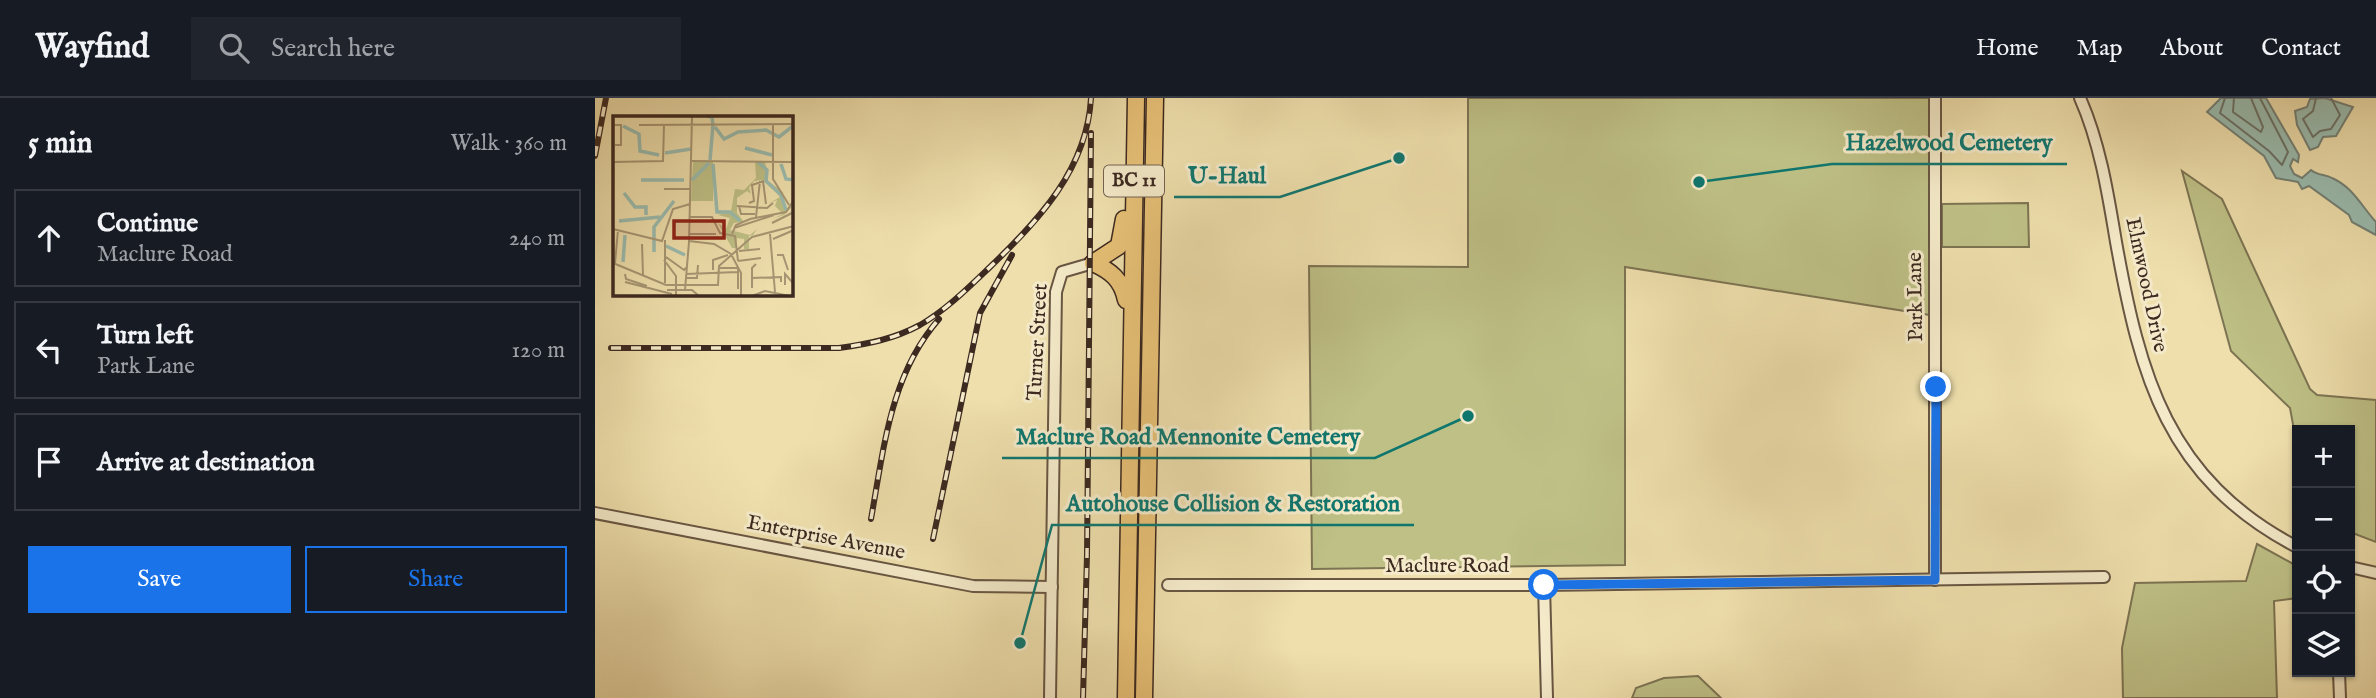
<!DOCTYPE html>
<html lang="en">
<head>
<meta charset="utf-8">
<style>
  :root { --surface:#171b24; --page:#20242c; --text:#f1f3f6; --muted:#9ea1a6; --line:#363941; --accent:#1a73e8 }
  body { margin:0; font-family:"IM FELL English",serif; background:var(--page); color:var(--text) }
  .controls { position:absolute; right:21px; bottom:21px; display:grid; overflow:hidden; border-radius:0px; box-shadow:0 2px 5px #0004 }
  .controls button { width:63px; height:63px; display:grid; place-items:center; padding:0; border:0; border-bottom:2px solid var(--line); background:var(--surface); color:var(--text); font:35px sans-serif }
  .stop { position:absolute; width:21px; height:21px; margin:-16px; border:5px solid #1a73e8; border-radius:50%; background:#fff }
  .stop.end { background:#1a73e8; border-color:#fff; box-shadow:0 2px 7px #0008 }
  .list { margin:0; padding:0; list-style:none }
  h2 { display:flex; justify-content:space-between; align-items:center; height:91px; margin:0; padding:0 28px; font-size:30px }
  h2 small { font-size:23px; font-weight:400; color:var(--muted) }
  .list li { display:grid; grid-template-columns:46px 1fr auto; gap:21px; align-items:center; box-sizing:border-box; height:98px; margin:0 14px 14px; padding:0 14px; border:2px solid var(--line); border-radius:0px }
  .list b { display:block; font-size:26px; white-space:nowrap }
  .list p { margin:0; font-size:23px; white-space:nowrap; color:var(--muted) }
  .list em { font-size:23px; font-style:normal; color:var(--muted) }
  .actions { display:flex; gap:14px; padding:21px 28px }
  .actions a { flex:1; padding:16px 0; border:2px solid var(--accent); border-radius:0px; text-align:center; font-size:24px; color:var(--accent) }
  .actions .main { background:var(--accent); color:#fff }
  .icon { flex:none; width:38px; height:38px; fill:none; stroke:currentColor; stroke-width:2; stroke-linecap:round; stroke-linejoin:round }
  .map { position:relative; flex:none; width:1781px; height:600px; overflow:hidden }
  header { display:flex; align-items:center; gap:42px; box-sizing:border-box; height:98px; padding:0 35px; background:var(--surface); border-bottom:2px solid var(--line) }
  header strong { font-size:33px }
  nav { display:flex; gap:38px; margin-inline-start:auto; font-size:24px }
  .search { width:490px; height:63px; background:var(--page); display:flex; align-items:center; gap:18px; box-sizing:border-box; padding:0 24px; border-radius:0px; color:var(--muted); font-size:26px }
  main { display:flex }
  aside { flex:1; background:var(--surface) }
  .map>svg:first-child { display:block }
  .green { fill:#bec086; stroke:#7d7453; stroke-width:2 }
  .water { fill:#9abcaf; stroke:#748176; stroke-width:2 }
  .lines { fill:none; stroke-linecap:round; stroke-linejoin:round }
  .shore { stroke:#6b7268; stroke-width:2 }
  .minor-casing { stroke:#685643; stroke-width:14 }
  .highway-casing { stroke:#3c2920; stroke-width:19 }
  .minor { stroke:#f4eac9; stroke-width:10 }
  .highway { stroke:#e7c076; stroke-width:16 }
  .rail-casing { stroke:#3c2920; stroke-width:6 }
  .rail { stroke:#f4eac9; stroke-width:3.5; stroke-dasharray:10; stroke-linecap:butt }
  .route { stroke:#1a73e8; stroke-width:9 }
  .labels { text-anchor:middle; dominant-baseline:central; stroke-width:6; stroke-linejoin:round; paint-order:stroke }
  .shield { fill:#f4eac9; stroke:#736353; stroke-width:2 }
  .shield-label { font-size:19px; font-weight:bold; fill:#3c2920 }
  .street-label { font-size:21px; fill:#3c2920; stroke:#f4eac9 }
  .inset-river { fill:none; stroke:#9abcaf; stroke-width:3.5 }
  .inset-road { fill:none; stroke:#a79674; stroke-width:2 }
  .view { fill:#8f2418; fill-opacity:0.15; stroke:#8f2418; stroke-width:3.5 }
  .inset-edge { fill:none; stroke:#3c2920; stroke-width:3.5 }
  .leader { fill:none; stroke:#0f766e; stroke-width:2.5 }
  .callout-dot { fill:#0f766e; stroke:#f4eac9; stroke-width:2.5 }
  .callout-label { font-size:23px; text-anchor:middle; font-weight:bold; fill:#0f766e; stroke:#f4eac9; stroke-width:6; stroke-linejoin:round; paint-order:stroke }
</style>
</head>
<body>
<header>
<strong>Wayfind</strong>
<div class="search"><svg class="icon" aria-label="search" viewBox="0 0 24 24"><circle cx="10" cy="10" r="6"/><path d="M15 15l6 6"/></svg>Search here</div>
<nav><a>Home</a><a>Map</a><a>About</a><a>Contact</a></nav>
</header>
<main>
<aside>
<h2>5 min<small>Walk · 360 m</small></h2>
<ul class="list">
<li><svg class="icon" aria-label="ahead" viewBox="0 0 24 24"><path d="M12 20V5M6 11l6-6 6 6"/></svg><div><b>Continue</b><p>Maclure Road</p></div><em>240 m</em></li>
<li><svg class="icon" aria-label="left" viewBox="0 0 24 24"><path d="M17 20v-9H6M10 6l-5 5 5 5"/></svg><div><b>Turn left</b><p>Park Lane</p></div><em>120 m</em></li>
<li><svg class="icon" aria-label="arrive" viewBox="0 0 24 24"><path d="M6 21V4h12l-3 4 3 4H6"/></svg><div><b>Arrive at destination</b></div></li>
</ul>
<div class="actions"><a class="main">Save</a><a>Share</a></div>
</aside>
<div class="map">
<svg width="1781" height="600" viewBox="0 0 1781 600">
  <rect width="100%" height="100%" fill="#eedfac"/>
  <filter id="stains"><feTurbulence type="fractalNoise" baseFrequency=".00286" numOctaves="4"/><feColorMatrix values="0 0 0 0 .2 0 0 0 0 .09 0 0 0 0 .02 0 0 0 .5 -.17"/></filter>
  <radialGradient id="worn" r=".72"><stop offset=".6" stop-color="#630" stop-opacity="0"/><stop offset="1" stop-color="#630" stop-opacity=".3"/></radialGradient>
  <g class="green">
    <polygon points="873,0 1335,0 1335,217 1030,169 1030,467 717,471 714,168 873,169"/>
    <polygon points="1587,73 1627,101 1715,291 1722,297 1781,302 1781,444 1755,434 1755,332 1702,332 1702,348 1695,310 1636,253"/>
    <polygon points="1433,105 1434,149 1347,149 1347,106"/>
    <polygon points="1662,446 1702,468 1702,500 1679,503 1682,600 1528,600 1527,550 1540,485 1651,483"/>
    <polygon points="1103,578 1126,600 1037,600 1041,590 1069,580"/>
  </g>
  <g class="water">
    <path d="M1626,0H1671L1704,57L1703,64L1698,61L1695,68L1699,76L1707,80L1716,72C1723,78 1730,76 1737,80C1758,89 1767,109 1781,124V137L1757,124L1754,117L1714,88L1707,91L1703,84L1681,80L1669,58L1612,14Z"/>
    <polygon points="1730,0 1758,9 1741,38 1728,39 1723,49 1715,52 1702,27 1700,13 1712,9 1715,1"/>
  </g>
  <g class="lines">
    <g class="shore">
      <polyline points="1630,0 1625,15 1674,53 1687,67 1693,54 1665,0"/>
      <polyline points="1639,0 1638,14 1666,34 1668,29 1656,0"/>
      <polyline points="1721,0 1718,13 1708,21 1718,39 1725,33 1736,31 1745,17 1736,0"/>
    </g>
    <g class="minor-casing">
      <g id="minor">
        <polyline points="1340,0 1340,482"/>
        <path d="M1485,0C1505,45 1513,96 1521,144C1545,278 1572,381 1702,449"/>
        <polyline points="0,415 378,488 457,489"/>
        <polyline points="1755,469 1781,475"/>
        <polyline points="573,487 949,487 1509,479"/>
        <polyline points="949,487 952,600"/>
        <polyline points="1744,574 1745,600"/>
        <polyline points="455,600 461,194 467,174 498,165"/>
      </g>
    </g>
    <g class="highway-casing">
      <g id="highway">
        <polyline points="498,165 524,148 529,121"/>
        <path d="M498,165C516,173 527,182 531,202"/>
        <polyline points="531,600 541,0"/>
        <polyline points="549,600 560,0"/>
      </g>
    </g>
    <use href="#minor" class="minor"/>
    <use href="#highway" class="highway"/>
    <g class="rail-casing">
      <g id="rail">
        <polyline points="0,58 11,0"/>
        <path d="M16,250H244C273,246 299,241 325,227C351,212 373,190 395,169C444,122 492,71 496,0"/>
        <path d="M276,421C289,350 295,277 344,221"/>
        <polyline points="338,441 385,215 417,157"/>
        <polyline points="488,600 492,457 496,35"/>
      </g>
    </g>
    <use href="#rail" class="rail"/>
  </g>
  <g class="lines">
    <polyline class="route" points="949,487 1340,482 1341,289"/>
  </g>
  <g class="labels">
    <rect class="shield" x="509" y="67.5" width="60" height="31" rx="5"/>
    <g class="shield-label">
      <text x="539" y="83">BC 11</text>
    </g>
    <g class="street-label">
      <text transform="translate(1551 187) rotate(78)">Elmwood Drive</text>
      <text transform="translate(1321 199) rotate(-91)">Park Lane</text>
      <text transform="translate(443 244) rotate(-87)">Turner Street</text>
      <text transform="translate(231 440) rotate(11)">Enterprise Avenue</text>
      <text x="852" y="468">Maclure Road</text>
    </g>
  </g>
  <g transform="translate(18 18)">
    <rect width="180" height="180" fill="#eedfac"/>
    <path d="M100,45V85H78L80,46ZM142,45H152L155,65L170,76L171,93L180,90L171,99L159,103L170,98L162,90L164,84L155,88L167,81L152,64L141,65L136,72L138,78L134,75L124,82V97L131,106L121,107L117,114L137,119L144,113L140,119L136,120V133H131V123L124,122L123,132H119L105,107L113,113L117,102L105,99L118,95L122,73L131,74L143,62Z" fill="#bec086"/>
    <path class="inset-river" d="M93,0L99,1L100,9L97,44M10,10L26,18L27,35L46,39M102,11L111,23L125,16L153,14L166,21L180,10M132,32L159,39M52,37L78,33M145,46L154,54L153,65L168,79L173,94M100,48L104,96H117L127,105M168,48L173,63L181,64M28,64H71M79,64L96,47M11,77L22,91H33V99M6,105L47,101M53,130L72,139M41,136V111L61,85M10,146L12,119"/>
    <path class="inset-road" d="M0,9H8V29H2M26,9L181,8M160,9V63L176,89M79,45L181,46M0,46L50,45L51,9M150,65L153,88M51,73H77M136,87L141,85L139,69L151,65M124,90L154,92L160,87M126,90L128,98H142M77,101H99L107,117L122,120L125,145M143,101L147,65M159,107L181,96M121,112L161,99M0,113L49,125L60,93L77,88M77,118H103M119,118L123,109L137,103L173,96L181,84M157,118L162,176M160,123L181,114M52,124V167M76,125L101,128L118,138L128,157V180M76,126L79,0M29,128L30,159M126,135L147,133M164,139H170L175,154M53,141L71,154L74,151M51,144L63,160V180M125,145L148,142M0,147L53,169H105L106,150L139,121L181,110M2,147L5,114M106,152H125V173M100,154V144L115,139M12,158L13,163L34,170M73,158L125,156M72,162H84L85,149M139,162L168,161V166M12,166L59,178M172,169V158L180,167M139,172V152L143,148M54,174H79L86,180M72,174L76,126M139,180L152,175L177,180"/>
    <path class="view" d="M61,105H111V122H61Z"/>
    <rect width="180" height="180" class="inset-edge"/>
  </g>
  <path class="leader" d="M1104 84L1237 66H1472M804 60L685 99H579M873 318L780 360H407M425 545L457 427H819"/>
  <g class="callout-dot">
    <circle cx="1104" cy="84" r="7"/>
    <circle cx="804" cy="60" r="7"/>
    <circle cx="873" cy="318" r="7"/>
    <circle cx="425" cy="545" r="7"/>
  </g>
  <g class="callout-label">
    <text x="1354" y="52">Hazelwood Cemetery</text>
    <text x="632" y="85">U-Haul</text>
    <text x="593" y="346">Maclure Road Mennonite Cemetery</text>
    <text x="638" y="413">Autohouse Collision &amp; Restoration</text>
  </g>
  <rect width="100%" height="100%" filter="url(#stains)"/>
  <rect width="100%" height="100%" fill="url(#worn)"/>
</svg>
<div class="controls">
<button>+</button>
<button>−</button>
<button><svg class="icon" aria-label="locate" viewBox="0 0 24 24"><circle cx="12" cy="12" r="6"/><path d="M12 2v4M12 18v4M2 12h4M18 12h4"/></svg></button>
<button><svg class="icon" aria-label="layers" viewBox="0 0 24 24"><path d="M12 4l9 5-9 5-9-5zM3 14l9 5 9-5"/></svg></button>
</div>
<div class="stop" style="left:949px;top:487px"></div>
<div class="stop end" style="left:1341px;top:289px"></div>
</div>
</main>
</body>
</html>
